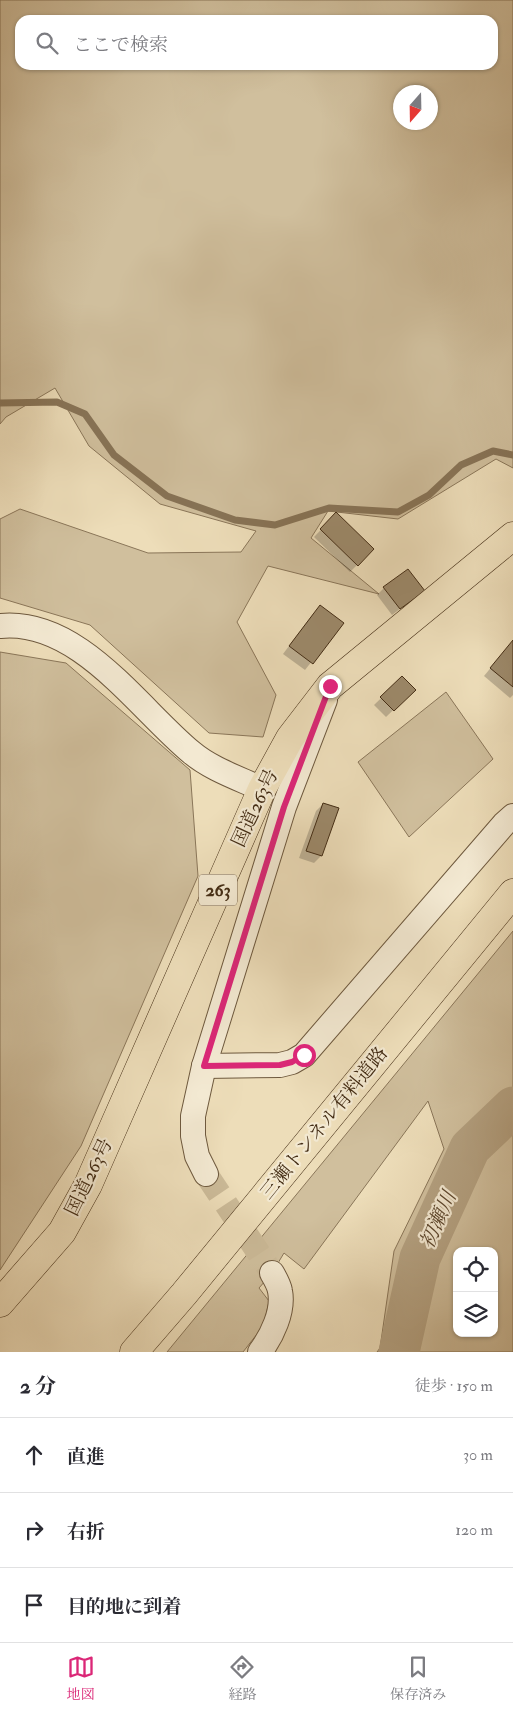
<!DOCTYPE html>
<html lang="ja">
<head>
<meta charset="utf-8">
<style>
  :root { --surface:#fff; --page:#f7f7f7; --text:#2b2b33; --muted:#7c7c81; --line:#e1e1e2; --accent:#db2777 }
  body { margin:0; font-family:"IM FELL Double Pica","Noto Serif JP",serif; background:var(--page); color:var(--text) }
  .controls { position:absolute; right:15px; bottom:15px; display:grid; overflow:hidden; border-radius:10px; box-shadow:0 1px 4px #0004 }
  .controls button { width:45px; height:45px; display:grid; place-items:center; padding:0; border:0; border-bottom:1px solid var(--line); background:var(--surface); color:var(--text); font:25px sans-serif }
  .compass { position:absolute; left:393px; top:85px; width:45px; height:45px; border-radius:50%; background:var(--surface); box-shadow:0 1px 4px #0004; rotate:200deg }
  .stop { position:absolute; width:15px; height:15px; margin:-11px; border:4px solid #db2777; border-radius:50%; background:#fff }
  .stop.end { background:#db2777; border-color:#fff; box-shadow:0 1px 5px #0008 }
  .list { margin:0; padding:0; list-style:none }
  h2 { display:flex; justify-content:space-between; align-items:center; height:65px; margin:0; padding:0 20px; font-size:21px }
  h2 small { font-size:16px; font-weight:400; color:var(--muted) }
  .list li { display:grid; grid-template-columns:32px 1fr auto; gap:15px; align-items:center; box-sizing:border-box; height:75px; padding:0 20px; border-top:1px solid var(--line) }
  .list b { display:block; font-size:19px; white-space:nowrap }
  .list em { font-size:16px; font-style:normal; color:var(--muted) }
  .icon { flex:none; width:28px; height:28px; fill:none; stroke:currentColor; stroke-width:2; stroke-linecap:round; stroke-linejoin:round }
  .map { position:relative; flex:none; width:513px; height:1352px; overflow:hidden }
  .search { position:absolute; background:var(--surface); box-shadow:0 1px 4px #0004; left:15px; right:15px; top:15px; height:55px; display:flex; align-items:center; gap:12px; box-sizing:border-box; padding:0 18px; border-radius:15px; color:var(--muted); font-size:19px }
  .sheet { height:290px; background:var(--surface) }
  nav { display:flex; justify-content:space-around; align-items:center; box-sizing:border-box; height:70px; border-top:1px solid var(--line); background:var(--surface); font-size:14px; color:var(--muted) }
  nav a { display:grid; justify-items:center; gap:2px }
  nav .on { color:var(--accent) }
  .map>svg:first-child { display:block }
  .green { fill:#d0bf9d; stroke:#8a7659; fill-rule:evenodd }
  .shadow { fill:#0003 }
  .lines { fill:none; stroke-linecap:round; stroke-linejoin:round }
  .stream { stroke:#877356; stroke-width:7 }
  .river { stroke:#b4a181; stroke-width:41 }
  .building { fill:#9c896a; stroke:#442d15 }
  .minor-tunnel { stroke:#cbba98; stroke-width:24; stroke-dasharray:24 12; stroke-linecap:butt }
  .minor-casing { stroke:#6e593e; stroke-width:26 }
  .highway-casing { stroke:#442d15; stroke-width:29 }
  .minor { stroke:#f3e9d2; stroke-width:24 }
  .highway { stroke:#edddb9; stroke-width:28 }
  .route { stroke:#db2777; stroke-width:6 }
  .labels { text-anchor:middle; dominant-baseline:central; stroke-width:4.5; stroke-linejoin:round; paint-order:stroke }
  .shield { fill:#f3e9d2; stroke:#78654e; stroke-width:1 }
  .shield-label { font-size:18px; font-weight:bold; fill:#442d15 }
  .street-label { font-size:19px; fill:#442d15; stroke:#f3e9d2 }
  .water-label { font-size:20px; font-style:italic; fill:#604a30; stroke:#f3e9d2 }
</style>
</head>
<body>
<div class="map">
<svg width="513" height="1352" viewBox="0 0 513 1352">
  <rect width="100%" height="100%" fill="#edddb9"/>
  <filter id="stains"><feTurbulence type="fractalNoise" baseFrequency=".004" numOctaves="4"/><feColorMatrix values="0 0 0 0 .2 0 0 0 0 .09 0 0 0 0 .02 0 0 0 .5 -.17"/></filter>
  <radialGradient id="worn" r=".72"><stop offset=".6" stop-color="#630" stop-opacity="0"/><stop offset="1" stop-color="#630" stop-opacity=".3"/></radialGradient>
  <g class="green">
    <path d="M0,0H513V468L496,459L398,519L328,511L311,538L379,594L268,566L237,622L276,695L263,737L209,733L90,625L0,598V519L20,509L148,553L241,552L256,531L160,504L89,446L55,388L6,417L0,424ZM20,20H493V65H20ZM400,92H430V122H400Z"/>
    <polygon points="0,652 66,663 190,770 198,876 81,1146 0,1270"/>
    <polygon points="446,692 493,759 409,837 358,762"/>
    <path d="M513,931V1352H377L380,1348L394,1251L444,1149L428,1101L304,1269L284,1253L272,1273L259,1288L269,1301L264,1325L243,1352H167ZM457,1251H494V1333H457Z"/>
  </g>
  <g class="shadow">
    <polygon points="336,514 373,549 350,572 314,537"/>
    <polygon points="384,588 423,591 392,615 377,595"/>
    <polygon points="313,614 342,623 305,670 283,654"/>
    <polygon points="513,641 513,695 510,698 484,676"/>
    <polygon points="402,678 414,690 386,717 374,705"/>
    <polygon points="323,804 321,856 314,863 299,858 316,811"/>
  </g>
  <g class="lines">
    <polyline class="stream" points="0,403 57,402 85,414 114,455 167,496 235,520 275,525 329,508 398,512 429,495 461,465 493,451 513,455"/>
    <polyline class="river" points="399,1352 420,1258 470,1148 513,1107"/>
  </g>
  <g class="building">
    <polygon points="336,512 374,549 358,566 320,529"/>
    <polygon points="408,569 425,591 400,609 383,587"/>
    <polygon points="320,605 344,623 313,664 289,646"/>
    <polygon points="513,640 513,687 490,668"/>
    <polygon points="402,676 416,690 394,711 380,697"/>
    <polygon points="323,803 339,808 322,856 306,851"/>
  </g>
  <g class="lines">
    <polyline class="minor-tunnel" points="206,1174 272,1273"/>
    <g class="minor-casing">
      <g id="minor">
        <path d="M0,626C78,618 137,707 191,752C211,769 238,778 262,789"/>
        <polyline points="204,1066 280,1065 292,1062 304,1055 504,824 513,816"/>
        <polyline points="206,1174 197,1156 193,1136 193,1116 204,1066 284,807 325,700"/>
        <path d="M260,1352C272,1336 284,1311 280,1291C279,1285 275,1278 272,1273"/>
      </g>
    </g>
    <g class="highway-casing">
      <g id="highway">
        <polyline points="0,1303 62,1232 88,1185 262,789 290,738 330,686 513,536"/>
        <polyline points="134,1352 184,1294 513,893"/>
      </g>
    </g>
    <use href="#minor" class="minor"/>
    <use href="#highway" class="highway"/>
  </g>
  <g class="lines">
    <polyline class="route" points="304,1055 292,1062 280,1065 204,1066 284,807 330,686"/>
  </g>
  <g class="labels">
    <rect class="shield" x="199" y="874.5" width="38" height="31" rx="4"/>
    <g class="shield-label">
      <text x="218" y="890">263</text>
    </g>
    <g class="street-label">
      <text transform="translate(255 808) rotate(-65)">国道263号</text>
      <text transform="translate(324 1123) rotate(-51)">三瀬トンネル有料道路</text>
      <text transform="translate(89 1177) rotate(-64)">国道263号</text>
    </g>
    <g class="water-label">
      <text transform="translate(438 1220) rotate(-66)">初瀬川</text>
    </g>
  </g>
  <rect width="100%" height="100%" filter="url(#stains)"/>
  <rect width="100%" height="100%" fill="url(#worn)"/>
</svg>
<div class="controls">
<button><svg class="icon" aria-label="locate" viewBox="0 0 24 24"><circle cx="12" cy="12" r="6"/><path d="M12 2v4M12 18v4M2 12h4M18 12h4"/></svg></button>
<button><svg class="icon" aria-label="layers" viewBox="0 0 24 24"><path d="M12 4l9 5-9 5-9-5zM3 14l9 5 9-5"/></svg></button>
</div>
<svg class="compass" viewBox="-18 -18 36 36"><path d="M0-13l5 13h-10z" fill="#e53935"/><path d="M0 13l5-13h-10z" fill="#7c7c81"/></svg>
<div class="stop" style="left:304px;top:1055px"></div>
<div class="stop end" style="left:330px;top:686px"></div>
<div class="search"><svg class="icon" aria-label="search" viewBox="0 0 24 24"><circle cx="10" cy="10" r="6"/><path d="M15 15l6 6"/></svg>ここで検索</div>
</div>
<section class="sheet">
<h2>2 分<small>徒歩 · 150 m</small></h2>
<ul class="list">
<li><svg class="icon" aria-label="ahead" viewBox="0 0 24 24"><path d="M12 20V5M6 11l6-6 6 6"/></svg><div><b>直進</b></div><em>30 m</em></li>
<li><svg class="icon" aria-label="right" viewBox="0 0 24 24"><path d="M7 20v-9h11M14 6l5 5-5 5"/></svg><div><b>右折</b></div><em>120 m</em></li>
<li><svg class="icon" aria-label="arrive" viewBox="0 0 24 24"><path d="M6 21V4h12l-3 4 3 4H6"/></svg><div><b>目的地に到着</b></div></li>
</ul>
</section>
<nav>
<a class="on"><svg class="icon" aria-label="map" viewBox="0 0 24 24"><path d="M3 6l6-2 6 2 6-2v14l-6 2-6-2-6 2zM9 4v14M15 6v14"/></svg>地図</a>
<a><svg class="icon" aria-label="directions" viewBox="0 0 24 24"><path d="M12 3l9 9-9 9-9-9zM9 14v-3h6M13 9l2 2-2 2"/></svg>経路</a>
<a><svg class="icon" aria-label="saved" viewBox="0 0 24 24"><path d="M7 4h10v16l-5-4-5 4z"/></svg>保存済み</a>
</nav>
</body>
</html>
